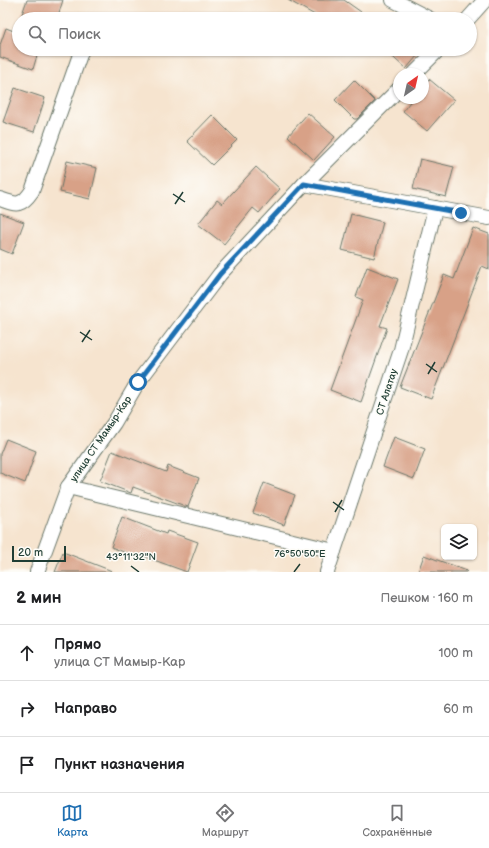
<!DOCTYPE html>
<html lang="ru">
<head>
<meta charset="utf-8">
<style>
  :root { --surface:#fff; --page:#f2f2f2; --text:#202124; --muted:#757577; --line:#e0e0e0; --accent:#1f6fb2 }
  body { margin:0; font-family:"Balsamiq Sans",sans-serif; background:var(--page); color:var(--text) }
  .controls { position:absolute; right:12px; bottom:12px; display:grid; overflow:hidden; border-radius:6px; box-shadow:0 1px 3px #0004 }
  .controls button { width:36px; height:36px; display:grid; place-items:center; padding:0; border:0; border-bottom:1px solid var(--line); background:var(--surface); color:var(--text); font:20px sans-serif }
  .compass { position:absolute; left:393px; top:68px; width:36px; height:36px; border-radius:50%; background:var(--surface); box-shadow:0 1px 3px #0004; rotate:34deg }
  .scale { position:absolute; left:12px; bottom:10px; width:54px; box-sizing:border-box; padding-left:4px; border:2px solid #1f3d34; border-top:0; font-size:11px; line-height:14px; white-space:nowrap; color:#1f3d34; -webkit-text-stroke:3px #fdfcf7; paint-order:stroke }
  .stop { position:absolute; width:12px; height:12px; margin:-9px; border:3px solid #1f6fb2; border-radius:50%; background:#fff }
  .stop.end { background:#1f6fb2; border-color:#fff; box-shadow:0 1px 4px #0008 }
  .list { margin:0; padding:0; list-style:none }
  h2 { display:flex; justify-content:space-between; align-items:center; height:52px; margin:0; padding:0 16px; font-size:17px }
  h2 small { font-size:13px; font-weight:400; color:var(--muted) }
  .list li { display:grid; grid-template-columns:26px 1fr auto; gap:12px; align-items:center; box-sizing:border-box; height:56px; padding:0 16px; border-top:1px solid var(--line) }
  .list b { display:block; font-size:15px; white-space:nowrap }
  .list p { margin:0; font-size:13px; white-space:nowrap; color:var(--muted) }
  .list em { font-size:13px; font-style:normal; color:var(--muted) }
  .icon { flex:none; width:22px; height:22px; fill:none; stroke:currentColor; stroke-width:2; stroke-linecap:round; stroke-linejoin:round }
  .map { position:relative; flex:none; width:489px; height:572px; overflow:hidden }
  .search { position:absolute; background:var(--surface); box-shadow:0 1px 3px #0004; left:12px; right:12px; top:12px; height:44px; display:flex; align-items:center; gap:10px; box-sizing:border-box; padding:0 14px; border-radius:22px; color:var(--muted); font-size:15px }
  .sheet { height:220px; background:var(--surface) }
  nav { display:flex; justify-content:space-around; align-items:center; box-sizing:border-box; height:56px; border-top:1px solid var(--line); background:var(--surface); font-size:11px; color:var(--muted) }
  nav a { display:grid; justify-items:center; gap:2px }
  nav .on { color:var(--accent) }
  .map>svg:first-child { display:block }
  .building { fill:#d8a187 }
  .lines { fill:none; stroke-linecap:round; stroke-linejoin:round }
  .minor-casing { stroke:#6a776a; stroke-width:16 }
  .minor { stroke:#fff; stroke-width:14 }
  .route { stroke:#1f6fb2; stroke-width:5 }
  .ticks { fill:none; stroke:#1f3d34; stroke-width:1.5 }
  .labels { text-anchor:middle; dominant-baseline:central; stroke-width:3; stroke-linejoin:round; paint-order:stroke }
  .street-label { font-size:10px; fill:#1f3d34; stroke:#fdfcf7 }
  .ticks-label { font-size:10px; text-anchor:middle; fill:#1f3d34; stroke:#fdfcf7; stroke-width:3; stroke-linejoin:round; paint-order:stroke }
</style>
</head>
<body>
<div class="map">
<svg width="489" height="572" viewBox="0 0 489 572">
  <rect width="100%" height="100%" fill="#fdfcf7"/>
  <filter id="ink" filterUnits="userSpaceOnUse"><feTurbulence type="fractalNoise" baseFrequency=".025" numOctaves="2"/><feDisplacementMap in="SourceGraphic" scale="8" xChannelSelector="R" yChannelSelector="G"/><feConvolveMatrix kernelMatrix="1 2 1 2 8 2 1 2 1" color-interpolation-filters="sRGB"/></filter>
  <filter id="wash" filterUnits="userSpaceOnUse"><feTurbulence type="fractalNoise" baseFrequency=".012" numOctaves="4" result="noise"/><feDisplacementMap in="SourceGraphic" scale="16" xChannelSelector="R" yChannelSelector="G"/><feGaussianBlur stdDeviation="0.9" result="paint"/><feColorMatrix in="noise" values="0 0 0 0 0 0 0 0 0 0 0 0 0 0 0 0 0 1.4 0 .05"/><feComposite in="paint" operator="in"/></filter>
  <g filter="url(#wash)">
    <rect width="100%" height="100%" fill="#f6e4cf"/>
    <g id="blocks">
      <g class="building">
        <polygon points="27,0 63,0 57,19 36,19 22,14"/>
        <polygon points="288,0 344,0 371,19 322,19"/>
        <polygon points="6,28 19,33 19,49 39,49 33,69 0,57 0,45"/>
        <polygon points="384,49 423,49 406,69"/>
        <polygon points="429,79 454,100 427,131 403,111 413,98 423,98 423,87"/>
        <polygon points="354,80 375,101 357,119 354,119 335,100"/>
        <polygon points="15,88 45,98 34,132 3,122"/>
        <polygon points="308,113 335,137 314,160 288,136"/>
        <polygon points="212,115 237,140 212,165 187,141"/>
        <polygon points="420,159 454,167 446,197 413,189"/>
        <polygon points="67,161 97,168 90,199 60,192"/>
        <polygon points="256,167 280,189 259,213 253,208 224,244 198,224 217,200 222,204"/>
        <polygon points="0,213 24,222 12,254 0,249"/>
        <polygon points="351,214 383,222 374,258 342,250"/>
        <polygon points="473,228 489,234 489,269 482,266 431,399 400,387 444,275 454,279"/>
        <polygon points="367,267 398,279 380,326 387,328 361,402 330,390 363,300 356,297"/>
        <polygon points="394,437 425,449 414,479 383,467"/>
        <polygon points="6,439 36,451 25,483 0,473 0,454"/>
        <polygon points="112,451 166,472 168,466 199,478 188,507 133,487 131,493 100,481"/>
        <polygon points="264,483 295,495 284,525 253,513"/>
        <polygon points="122,517 166,534 167,531 198,542 187,572 143,556 142,559 111,547"/>
        <polygon points="63,552 112,571 111,572 55,572"/>
        <polygon points="424,555 467,571 466,572 418,572"/>
      </g>
    </g>
  </g>
  <g filter="url(#ink)">
    <use href="#blocks" fill-opacity="0" stroke="#6a776a" stroke-width="1"/>
    <g class="lines">
      <g class="minor-casing">
        <g id="minor">
          <polyline points="393,0 430,19"/>
          <polyline points="468,19 485,0"/>
          <polyline points="414,74 439,49"/>
          <polyline points="304,184 489,218"/>
          <path d="M0,199C17,205 21,207 32,191L82,49"/>
          <polyline points="68,487 334,551"/>
          <polyline points="37,572 68,487 114,423 138,382 220,274 304,184 399,89"/>
          <polyline points="327,572 401,350 435,208"/>
        </g>
      </g>
      <use href="#minor" class="minor"/>
    </g>
  </g>
  <g class="lines" filter="url(#ink)">
    <polyline class="route" points="138,382 220,274 304,184 461,213"/>
  </g>
  <path class="ticks" d="M173,194L185,202M175,204L183,192M80,332L92,340M82,342L90,330M426,364L437,372M428,374L435,362M333,502L344,510M335,512L342,500M131,566L139,572M294,572L300,564"/>
  <g class="labels">
    <g class="street-label">
      <text transform="translate(387 392) rotate(-72)">СТ Алатау</text>
      <text transform="translate(101 439) rotate(-56)">улица СТ Мамыр-Кар</text>
    </g>
  </g>
  <g class="ticks-label">
    <text x="300" y="557">76°50'50"E</text>
    <text x="131" y="560">43°11'32"N</text>
  </g>
</svg>
<div class="controls">
<button><svg class="icon" aria-label="layers" viewBox="0 0 24 24"><path d="M12 4l9 5-9 5-9-5zM3 14l9 5 9-5"/></svg></button>
</div>
<svg class="compass" viewBox="-18 -18 36 36"><path d="M0-13l5 13h-10z" fill="#e53935"/><path d="M0 13l5-13h-10z" fill="#757577"/></svg>
<div class="scale">20 m</div>
<div class="stop" style="left:138px;top:382px"></div>
<div class="stop end" style="left:461px;top:213px"></div>
<div class="search"><svg class="icon" aria-label="search" viewBox="0 0 24 24"><circle cx="10" cy="10" r="6"/><path d="M15 15l6 6"/></svg>Поиск</div>
</div>
<section class="sheet">
<h2>2 мин<small>Пешком · 160 m</small></h2>
<ul class="list">
<li><svg class="icon" aria-label="ahead" viewBox="0 0 24 24"><path d="M12 20V5M6 11l6-6 6 6"/></svg><div><b>Прямо</b><p>улица СТ Мамыр-Кар</p></div><em>100 m</em></li>
<li><svg class="icon" aria-label="right" viewBox="0 0 24 24"><path d="M7 20v-9h11M14 6l5 5-5 5"/></svg><div><b>Направо</b></div><em>60 m</em></li>
<li><svg class="icon" aria-label="arrive" viewBox="0 0 24 24"><path d="M6 21V4h12l-3 4 3 4H6"/></svg><div><b>Пункт назначения</b></div></li>
</ul>
</section>
<nav>
<a class="on"><svg class="icon" aria-label="map" viewBox="0 0 24 24"><path d="M3 6l6-2 6 2 6-2v14l-6 2-6-2-6 2zM9 4v14M15 6v14"/></svg>Карта</a>
<a><svg class="icon" aria-label="directions" viewBox="0 0 24 24"><path d="M12 3l9 9-9 9-9-9zM9 14v-3h6M13 9l2 2-2 2"/></svg>Маршрут</a>
<a><svg class="icon" aria-label="saved" viewBox="0 0 24 24"><path d="M7 4h10v16l-5-4-5 4z"/></svg>Сохранённые</a>
</nav>
</body>
</html>
